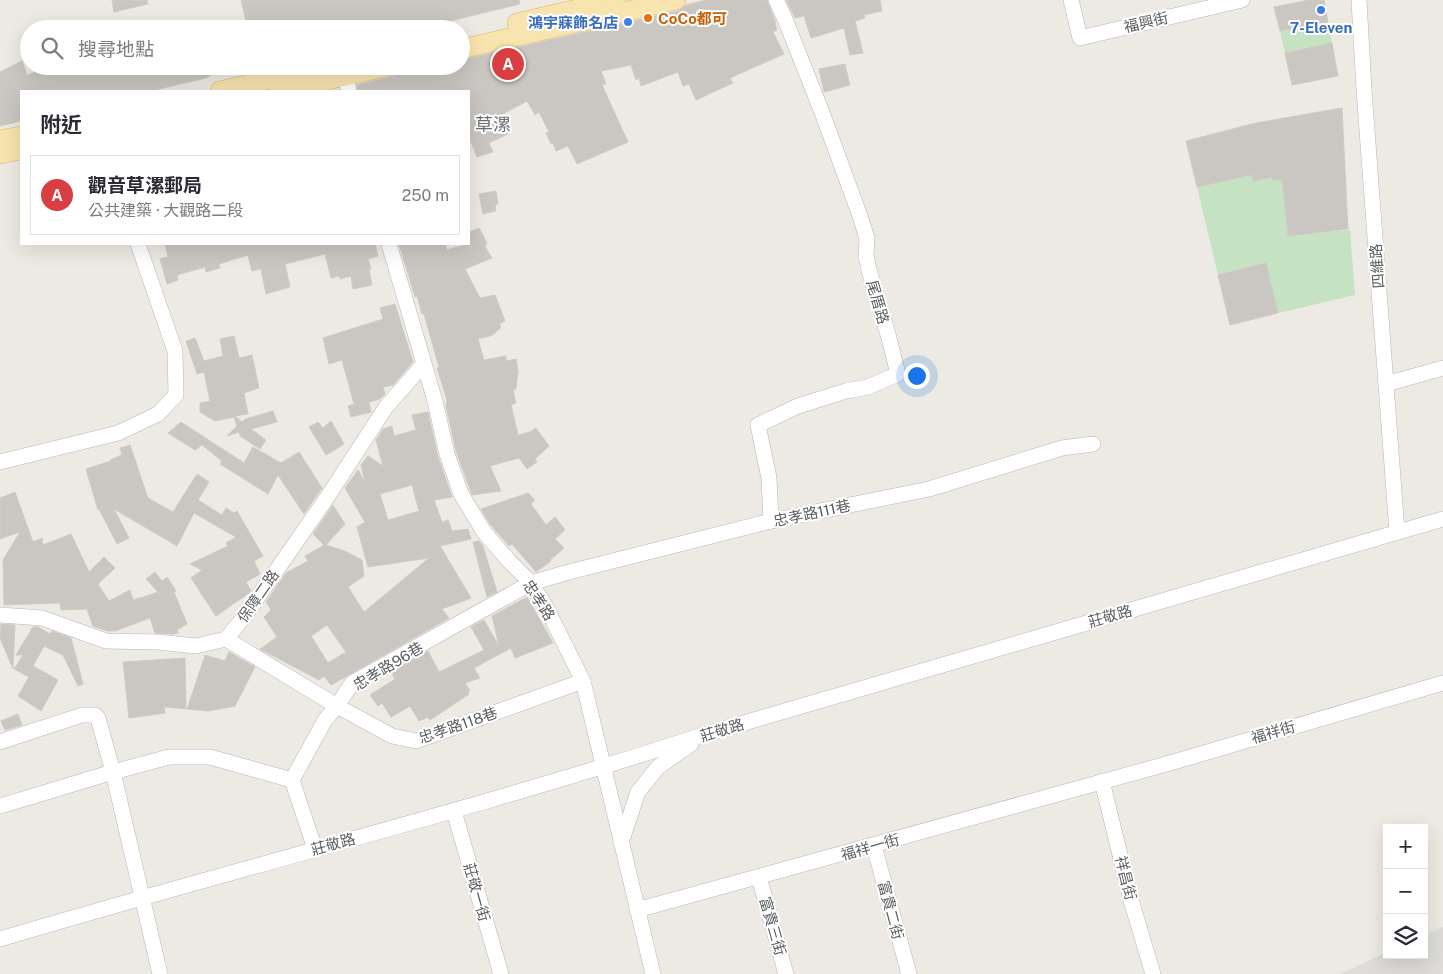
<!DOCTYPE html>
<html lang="zh-TW">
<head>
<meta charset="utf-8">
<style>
  :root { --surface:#fff; --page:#f7f7f7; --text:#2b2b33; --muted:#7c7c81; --line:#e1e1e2; --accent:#d83e42 }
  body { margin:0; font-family:"Public Sans","Noto Sans TC",sans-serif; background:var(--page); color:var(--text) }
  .controls { position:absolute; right:15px; bottom:15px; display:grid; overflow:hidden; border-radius:0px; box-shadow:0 5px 20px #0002 }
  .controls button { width:45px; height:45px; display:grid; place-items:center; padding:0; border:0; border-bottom:1px solid var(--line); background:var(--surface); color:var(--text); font:25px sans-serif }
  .you { position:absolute; left:916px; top:375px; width:18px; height:18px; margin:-12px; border:4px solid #fff; border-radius:50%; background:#1a73e8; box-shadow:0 0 0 8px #1a73e833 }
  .badge { display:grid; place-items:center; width:32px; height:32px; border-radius:50%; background:var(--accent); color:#fff; font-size:16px; font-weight:700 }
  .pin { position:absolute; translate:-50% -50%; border:2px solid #fff; box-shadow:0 1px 5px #0006 }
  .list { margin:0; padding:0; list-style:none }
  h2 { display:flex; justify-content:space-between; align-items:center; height:65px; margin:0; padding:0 20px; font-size:21px }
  h2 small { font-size:16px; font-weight:400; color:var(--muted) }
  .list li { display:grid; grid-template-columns:32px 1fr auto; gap:15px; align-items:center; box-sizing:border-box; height:80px; margin:0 10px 10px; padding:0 10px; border:1px solid var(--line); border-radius:0px }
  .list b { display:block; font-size:19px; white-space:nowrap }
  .list p { margin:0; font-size:16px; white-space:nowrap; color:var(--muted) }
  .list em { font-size:16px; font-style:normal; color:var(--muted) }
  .icon { flex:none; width:28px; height:28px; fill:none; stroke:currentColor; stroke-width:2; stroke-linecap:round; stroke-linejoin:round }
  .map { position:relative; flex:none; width:1443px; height:974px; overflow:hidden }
  .search { position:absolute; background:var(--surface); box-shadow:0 5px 20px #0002; left:20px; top:20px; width:450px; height:55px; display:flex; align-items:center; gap:12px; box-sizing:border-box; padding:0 18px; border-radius:28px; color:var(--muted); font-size:19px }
  .panel { position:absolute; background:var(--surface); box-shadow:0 5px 20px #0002; left:20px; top:90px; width:450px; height:155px; border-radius:0px }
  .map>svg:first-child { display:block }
  .industrial { fill:#dedcd8 }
  .green { fill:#c5e2c2 }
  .building { fill:#cac7c2; stroke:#d1cbc2; fill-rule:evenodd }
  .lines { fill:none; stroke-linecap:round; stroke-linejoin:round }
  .minor-casing { stroke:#b4b6b9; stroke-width:16 }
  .major-casing { stroke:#e3b366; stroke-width:20 }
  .minor { stroke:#fff; stroke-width:15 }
  .major { stroke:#f7e4ae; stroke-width:19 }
  .shop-dot { fill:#3f7fe0; stroke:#fff; stroke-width:2 }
  .food-dot { fill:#e8710a; stroke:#fff; stroke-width:2 }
  .labels { text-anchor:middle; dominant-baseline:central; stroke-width:4; stroke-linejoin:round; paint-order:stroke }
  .food-label { font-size:15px; font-weight:bold; fill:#c56008; stroke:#fff; text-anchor:start }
  .shop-label { font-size:15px; font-weight:bold; fill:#366cbe; stroke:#fff; text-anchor:end }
  .street-label { font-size:15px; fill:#5b5f62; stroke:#fff }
  .quarter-label { font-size:18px; fill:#6d7174; stroke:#fff }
</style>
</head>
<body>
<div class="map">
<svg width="1443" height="974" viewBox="0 0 1443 974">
  <rect width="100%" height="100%" fill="#edeae3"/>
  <polygon class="industrial" points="1443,927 1443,974 1340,974 1387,952 1387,955 1424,955 1424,935"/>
  <g class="green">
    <polygon points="1328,22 1332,43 1285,53 1280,31"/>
    <polygon points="1252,175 1253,181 1272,177 1272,180 1282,180 1288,235 1350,230 1355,295 1278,313 1266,263 1218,275 1197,187"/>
  </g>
  <g class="building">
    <polygon points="112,0 147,0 148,4 114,12"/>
    <polygon points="241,0 519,0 520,4 425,27 424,22 398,27 398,29 248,29"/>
    <polygon points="706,0 767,0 776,23 775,23 777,30 773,32 784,54 730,78 733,83 696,100 689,84 683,86 678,72 641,86 639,78 636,80 631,65 601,71 606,84 602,85 628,142 577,164 568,146 556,151 553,143 551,144 546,133 549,132 539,112 535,115 527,101 501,115 510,133 489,143 493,152 477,157 469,137 469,91 358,91 357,85 433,66 461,66 461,60 678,11 686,5"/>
    <polygon points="786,0 880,0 882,11 864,15 865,18 855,21 863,53 850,55 844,28 811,38 804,16 795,18"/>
    <polygon points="1309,0 1324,0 1328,22 1280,31 1274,7"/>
    <polygon points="1332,43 1338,76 1292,85 1285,53"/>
    <polygon points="22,61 27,75 52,66 73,66 74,70 89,66 178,66 180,73 191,66 225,66 206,78 151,91 21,91 21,121 0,126 0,72"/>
    <polygon points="845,64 850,85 824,92 819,69"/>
    <polygon points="1342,108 1348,229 1288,236 1282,180 1272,180 1272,177 1253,181 1252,175 1197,187 1186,141 1256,123"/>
    <polygon points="496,191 498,204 495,205 496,211 483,214 479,194"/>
    <polygon points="479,228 487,243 485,247 492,258 465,269 480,298 495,295 505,321 499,324 501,327 493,335 478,339 484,360 506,356 506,361 516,359 518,372 516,389 513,390 516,403 511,405 518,435 530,432 536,428 549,446 535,459 537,462 527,469 519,458 490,466 501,491 472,495 456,451 446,406 447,400 437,368 439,367 424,314 422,314 417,296 415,297 399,244 445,244 447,250 469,244 469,232"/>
    <polygon points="165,244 375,244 378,256 368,259 371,269 369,270 372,285 353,289 351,276 340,279 339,276 331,278 325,254 285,264 290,287 266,294 261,269 252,271 248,255 219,264 220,268 206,272 205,267 177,275 178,280 167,284 160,259 168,257"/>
    <polygon points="1266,263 1278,313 1230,325 1218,275"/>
    <polygon points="395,304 413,362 393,385 383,387 385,394 380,399 369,402 371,412 351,417 348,406 354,404 342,360 329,364 323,338 383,319 380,308"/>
    <polygon points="234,336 239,358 252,355 259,388 244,393 248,414 235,416 242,422 245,419 273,411 277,422 251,429 266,440 260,449 240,436 239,432 227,436 237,426 234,417 215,421 200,412 200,403 210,401 204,372 197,374 186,341 195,338 204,361 223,356 220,339"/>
    <path d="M428,412L438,457L452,497L434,500L442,522L448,520L452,531L468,529L471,539L440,546L471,598L442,609L449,618L331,685L324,676L319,680L260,649L277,637L264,617L271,610L266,602L286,573L308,561L305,556L324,545L313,534L333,505L345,524L326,545L345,551L362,560L364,576L348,587L364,612L429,558L368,567L357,527L365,522L345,488L358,470L365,482L361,465L368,456L383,466L376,440L383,429L392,426L394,436L416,430L412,415ZM412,485L419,511L388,520L380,494ZM327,625L346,652L328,663L311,636Z"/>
    <polygon points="331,421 344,444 326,455 309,427 318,422 323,428"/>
    <polygon points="181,422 244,463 253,447 281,463 299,452 322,488 304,514 278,475 268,494 220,464 222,461 202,445 195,450 168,433"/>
    <polygon points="130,445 148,498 173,512 197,474 209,482 198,500 222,515 226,508 234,513 237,511 263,556 254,561 260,574 246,582 251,591 249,593 216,616 191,578 202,570 190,564 228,546 226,543 236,537 194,513 177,546 114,509 129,538 117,544 99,509 98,510 86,469 111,461 110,460 122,455 120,448"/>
    <polygon points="15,492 33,542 42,538 43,545 71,534 89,572 104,557 115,568 98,584 109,601 130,590 133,600 143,597 144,598 144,597 158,592 146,579 155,572 162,581 167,577 176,591 174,592 187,624 177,630 178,633 172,634 155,633 150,618 115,631 107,631 93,626 87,609 61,610 60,603 4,605 3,560 20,532 0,539 0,498"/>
    <polygon points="528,493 535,500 531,504 546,525 555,517 565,530 555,539 564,548 550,560 551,561 536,572 512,544 509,546 490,524 481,509"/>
    <polygon points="479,541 483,546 497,592 487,597 473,542"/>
    <polygon points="527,597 553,643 515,658 511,648 474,668 480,678 465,683 470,691 468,692 469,694 430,720 428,717 419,721 410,706 391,717 382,703 378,706 370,695 395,679 391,672 428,651 439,672 484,650 471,627 484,620 499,646 492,616"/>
    <polygon points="1,624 15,625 13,669 0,638"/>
    <polygon points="33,627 38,627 50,634 52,631 71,638 83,684 78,686 63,655 44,646 33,666 58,680 41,711 18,696 29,677 14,669 23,655 16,655"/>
    <polygon points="229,652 255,667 235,706 208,711 187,709 205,655 225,661"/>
    <polygon points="185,658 186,709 164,707 165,713 129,718 123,662"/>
    <polygon points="18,714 22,725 5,730 1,721"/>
  </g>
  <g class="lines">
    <g class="minor-casing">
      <g id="minor">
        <polyline points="1071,0 1080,38 1242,0"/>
        <polyline points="1359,0 1364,90 1397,532"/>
        <polyline points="342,66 349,91"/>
        <polyline points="389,244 435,401 447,454 461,494 484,532 509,561 531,583 546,607 583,681 653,974"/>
        <polyline points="1386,384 1443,368"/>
        <polyline points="0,462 118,433 158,414 176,395 175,351 138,244"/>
        <polyline points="771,521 769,478 758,425 798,406 846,391 868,387 898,374 889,338 870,274 866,256 867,238 860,216 823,115 785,19 776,0"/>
        <polyline points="0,615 42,618 106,641 158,642 196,646 226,639 244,617 326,499 386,407 423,365"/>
        <polyline points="226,639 337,706 352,683 531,583 569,572 771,521 929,489 1062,448 1093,444"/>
        <polyline points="0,742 82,715 95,715 98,718 113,772 160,974"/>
        <polyline points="1102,781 1131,900 1153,974"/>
        <polyline points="0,806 113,772 169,757 210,757 292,780"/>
        <polyline points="454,811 501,974"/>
        <polyline points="621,843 638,792 658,767 691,744"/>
        <polyline points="874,846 909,974"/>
        <polyline points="315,849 292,780 325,720 337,706 392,736 416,741 583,681"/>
        <polyline points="759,877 786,974"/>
        <polyline points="637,910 1170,763 1443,683"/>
        <path d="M0,939C235,869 473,810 706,734L1443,519"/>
      </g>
    </g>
    <g class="major-casing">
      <g id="major">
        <polyline points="517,23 616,0"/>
        <polyline points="461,49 676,0"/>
        <polyline points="220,91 327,66"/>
        <polyline points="279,91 389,66"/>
        <polyline points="0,140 21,136"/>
        <polyline points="0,154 21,150"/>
      </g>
    </g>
    <use href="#minor" class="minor"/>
    <use href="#major" class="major"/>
  </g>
  <g class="shop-dot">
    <circle cx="1321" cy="10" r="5"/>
    <circle cx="628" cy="22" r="5"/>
  </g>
  <circle class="food-dot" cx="648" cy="18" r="5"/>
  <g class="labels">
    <g class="food-label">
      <text x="658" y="18">CoCo都可</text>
    </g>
    <g class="shop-label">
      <text x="618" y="22">鴻宇寐飾名店</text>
      <text x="1321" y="27" text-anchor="middle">7-Eleven</text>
    </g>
    <g class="street-label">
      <text transform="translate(1146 22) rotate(-13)">福興街</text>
      <text transform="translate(1377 266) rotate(-94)">四維路</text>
      <text transform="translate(878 302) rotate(74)">尾厝路</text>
      <text transform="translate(812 513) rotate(-12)">忠孝路111巷</text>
      <text transform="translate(258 596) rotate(-55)">保障二路</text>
      <text transform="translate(539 600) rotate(57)">忠孝路</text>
      <text transform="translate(1110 616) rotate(-16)">莊敬路</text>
      <text transform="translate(388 666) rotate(-31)">忠孝路96巷</text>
      <text transform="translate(458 725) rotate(-19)">忠孝路118巷</text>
      <text transform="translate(722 730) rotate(-17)">莊敬路</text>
      <text transform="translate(1273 732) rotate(-16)">福祥街</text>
      <text transform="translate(333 844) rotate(-15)">莊敬路</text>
      <text transform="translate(870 847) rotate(-16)">福祥一街</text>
      <text transform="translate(1126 878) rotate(76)">祥昌街</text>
      <text transform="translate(477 892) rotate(74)">莊敬一街</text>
      <text transform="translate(891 910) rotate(75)">富貴二街</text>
      <text transform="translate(773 926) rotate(74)">富貴三街</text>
    </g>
    <g class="quarter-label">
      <text x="493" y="124">草漯</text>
    </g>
  </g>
</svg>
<div class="controls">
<button>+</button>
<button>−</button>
<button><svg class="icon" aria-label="layers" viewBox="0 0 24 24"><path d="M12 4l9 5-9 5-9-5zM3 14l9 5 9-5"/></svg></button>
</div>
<div class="you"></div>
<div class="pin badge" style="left:508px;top:64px">A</div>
<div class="search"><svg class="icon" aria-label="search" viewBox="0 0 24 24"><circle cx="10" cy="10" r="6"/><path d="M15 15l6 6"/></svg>搜尋地點</div>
<section class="panel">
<h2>附近<small></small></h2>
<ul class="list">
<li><span class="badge">A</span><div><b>觀音草漯郵局</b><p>公共建築 · 大觀路二段</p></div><em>250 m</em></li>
</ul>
</section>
</div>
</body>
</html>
